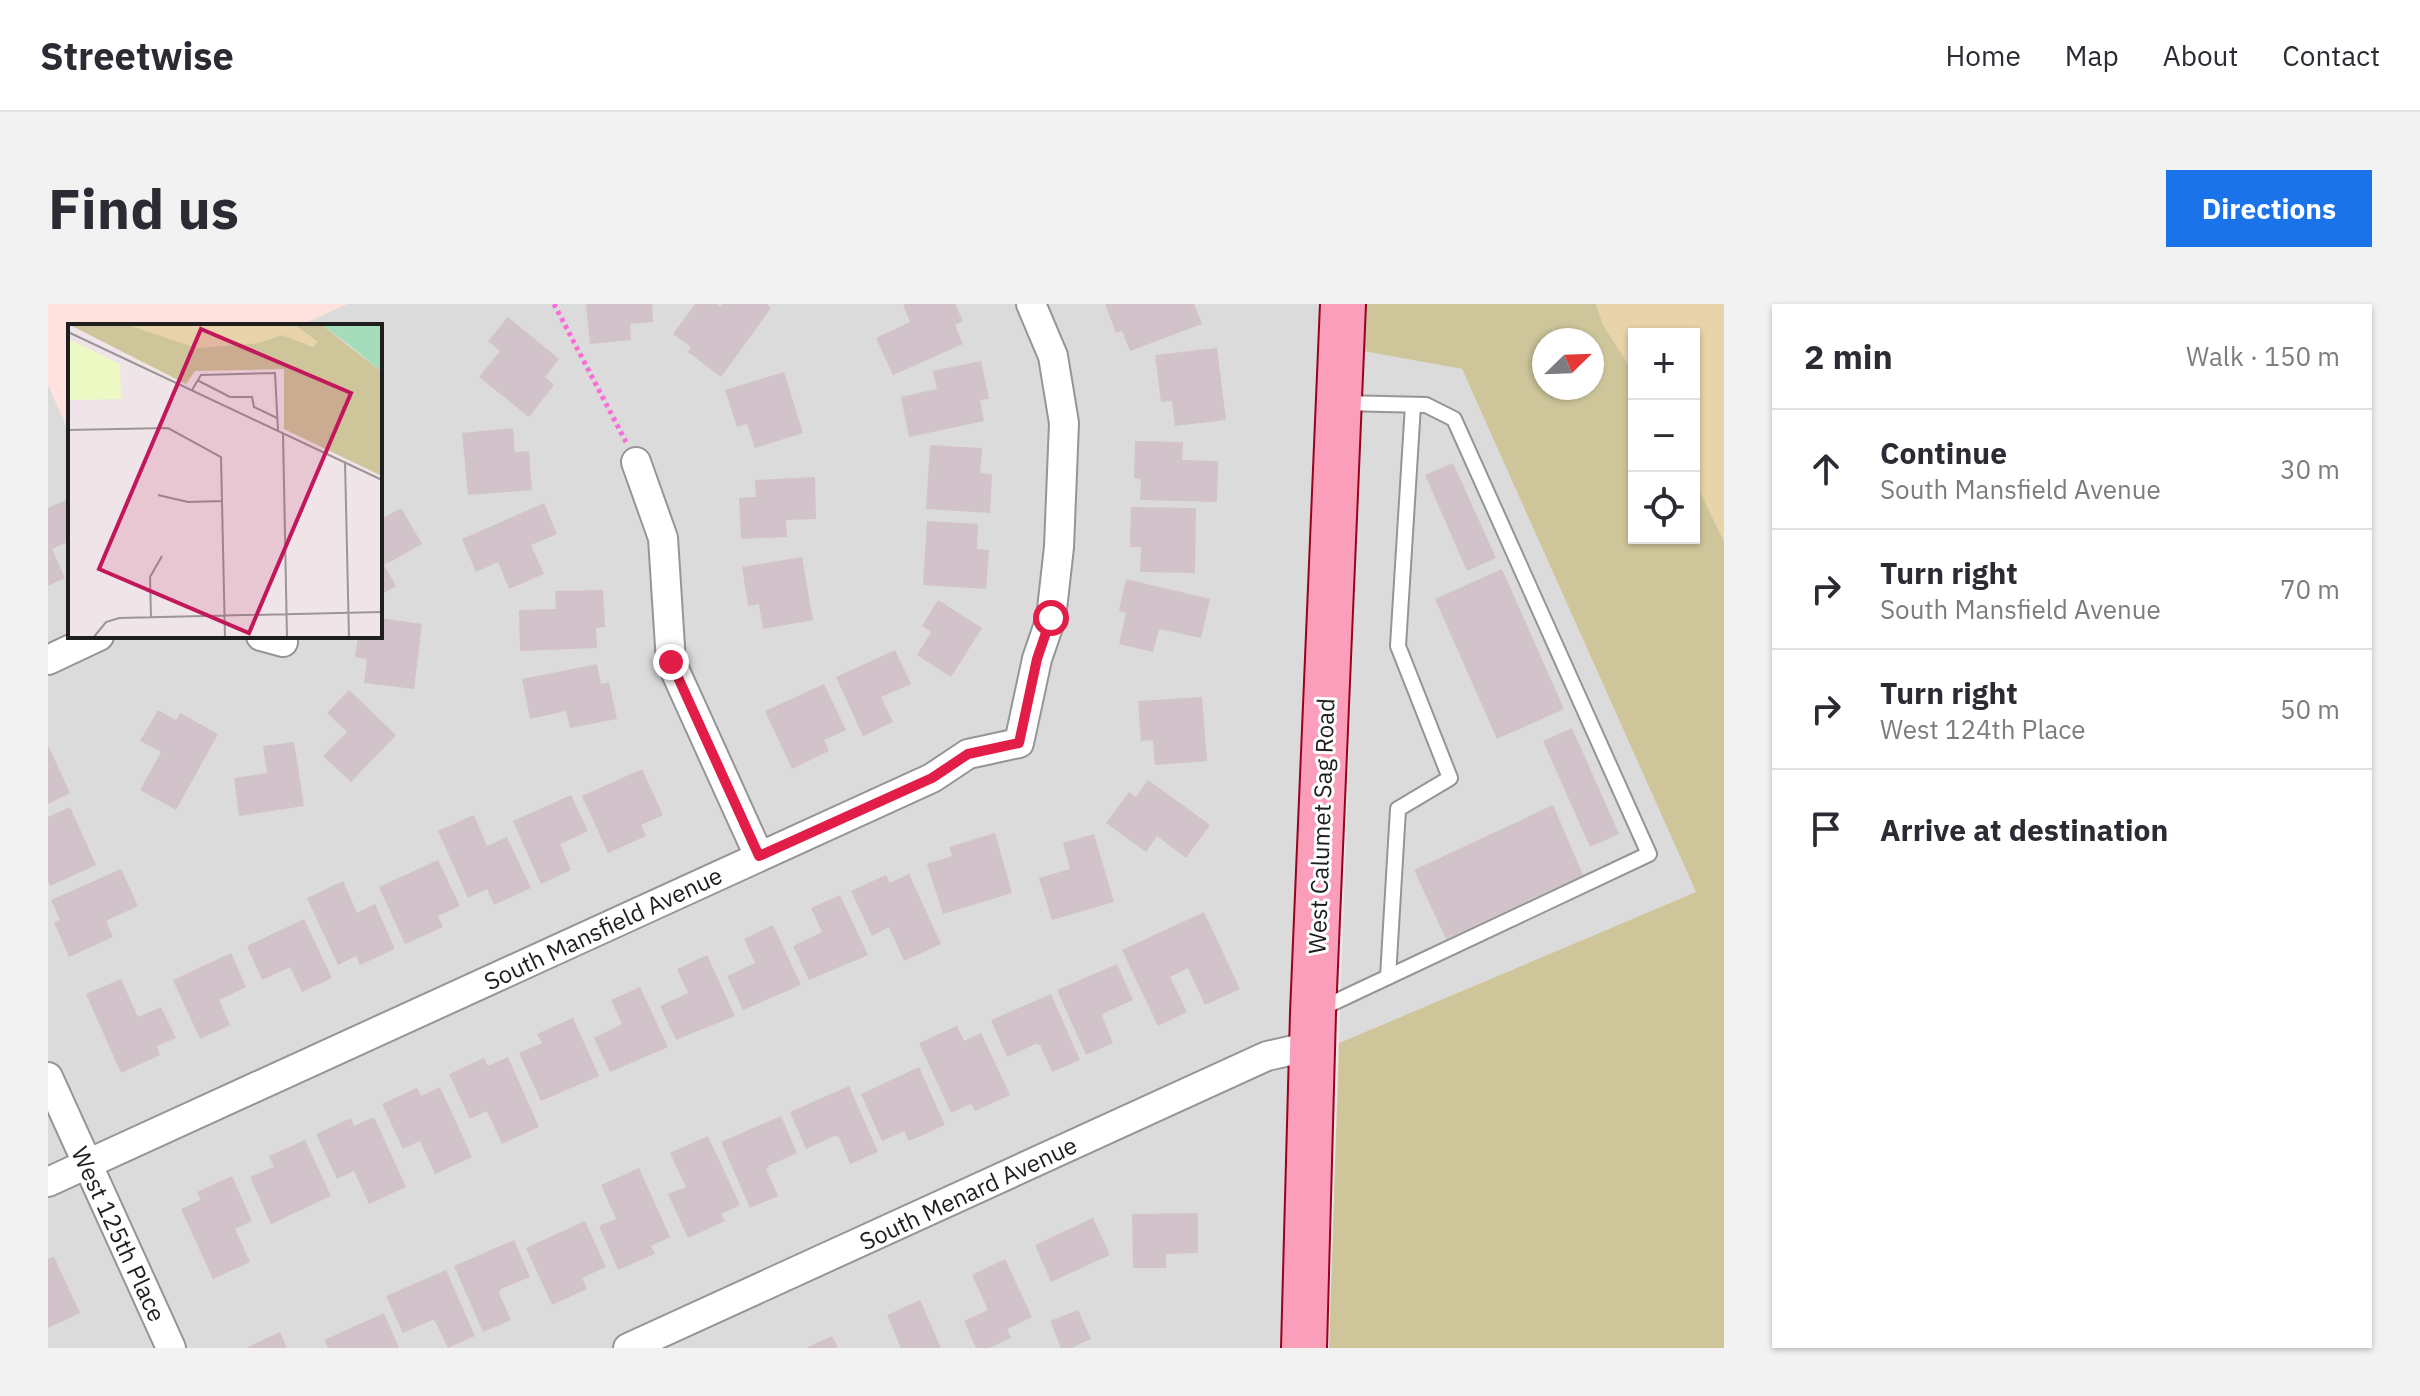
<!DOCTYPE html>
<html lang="en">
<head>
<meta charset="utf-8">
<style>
  :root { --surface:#fff; --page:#f2f2f3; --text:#2b2b33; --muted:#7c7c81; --line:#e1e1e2; --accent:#1a73e8 }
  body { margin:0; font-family:"IBM Plex Sans",sans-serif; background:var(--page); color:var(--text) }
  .controls { position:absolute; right:24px; top:24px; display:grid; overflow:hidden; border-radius:0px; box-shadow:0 2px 6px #0004 }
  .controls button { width:72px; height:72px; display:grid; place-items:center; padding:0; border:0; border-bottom:2px solid var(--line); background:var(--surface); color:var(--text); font:40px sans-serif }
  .compass { position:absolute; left:1484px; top:24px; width:72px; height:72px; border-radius:50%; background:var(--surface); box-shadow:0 2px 6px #0004; rotate:67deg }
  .stop { position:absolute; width:24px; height:24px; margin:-18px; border:6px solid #e11d48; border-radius:50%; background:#fff }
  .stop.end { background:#e11d48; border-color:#fff; box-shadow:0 2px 8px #0008 }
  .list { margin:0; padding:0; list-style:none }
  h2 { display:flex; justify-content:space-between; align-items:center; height:104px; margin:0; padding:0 32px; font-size:34px }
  h2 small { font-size:26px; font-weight:400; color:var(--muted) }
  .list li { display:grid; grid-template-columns:52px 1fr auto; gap:24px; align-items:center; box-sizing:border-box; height:120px; padding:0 32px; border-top:2px solid var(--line) }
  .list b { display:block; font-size:30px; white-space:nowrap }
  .list p { margin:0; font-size:26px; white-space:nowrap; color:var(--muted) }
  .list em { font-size:26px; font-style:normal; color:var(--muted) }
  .icon { flex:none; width:44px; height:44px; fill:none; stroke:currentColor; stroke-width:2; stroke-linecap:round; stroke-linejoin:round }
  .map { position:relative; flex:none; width:1676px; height:1044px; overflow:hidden; border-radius:0px }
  header { display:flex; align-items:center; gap:48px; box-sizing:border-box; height:112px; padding:0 40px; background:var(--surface); border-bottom:2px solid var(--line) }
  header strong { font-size:38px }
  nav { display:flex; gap:44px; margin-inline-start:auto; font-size:28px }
  .intro { display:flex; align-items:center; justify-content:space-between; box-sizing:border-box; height:192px; padding:0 48px }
  h1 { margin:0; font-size:56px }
  .button { padding:20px 36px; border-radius:0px; background:var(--accent); color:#fff; font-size:28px; font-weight:700 }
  main { display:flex; gap:48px; padding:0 48px }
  aside { flex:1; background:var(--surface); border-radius:0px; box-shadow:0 2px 6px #0004 }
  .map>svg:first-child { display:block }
  .residential { fill:#dcdbdc; fill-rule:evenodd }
  .education { fill:#ffe2de }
  .grass { fill:#e9d3ab }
  .forest { fill:#cec69a; fill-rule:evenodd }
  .building { fill:#d2c2c9 }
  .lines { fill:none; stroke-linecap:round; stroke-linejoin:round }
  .service-casing { stroke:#959595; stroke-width:18 }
  .minor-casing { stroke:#959595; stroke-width:32 }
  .primary-casing { stroke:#97021f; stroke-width:48 }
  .path { stroke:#f86dd7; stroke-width:5; stroke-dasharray:4 4; stroke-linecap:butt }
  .service { stroke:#fff; stroke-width:14 }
  .minor { stroke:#fff; stroke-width:28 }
  .primary { stroke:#fa9eb9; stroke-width:44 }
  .route { stroke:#e11d48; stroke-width:10 }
  .labels { text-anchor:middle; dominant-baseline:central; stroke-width:6; stroke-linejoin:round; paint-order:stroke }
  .street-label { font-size:24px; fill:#1e1e1e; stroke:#fff }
  .inset-road { fill:none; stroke:#9b9597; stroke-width:2 }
  .view { fill:#c2185b; fill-opacity:0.15; stroke:#c2185b; stroke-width:4 }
  .inset-edge { fill:none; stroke:#1e1e1e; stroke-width:4 }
</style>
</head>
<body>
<header>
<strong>Streetwise</strong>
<nav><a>Home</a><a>Map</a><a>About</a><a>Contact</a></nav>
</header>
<div class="intro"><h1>Find us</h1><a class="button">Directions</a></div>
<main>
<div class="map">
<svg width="1676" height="1044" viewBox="0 0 1676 1044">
  <rect width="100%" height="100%" fill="#efe4e7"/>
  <g class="residential">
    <path d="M0,0H1294L1256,1044H0ZM22,22H332V332H22Z"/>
    <polygon points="1315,47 1414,65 1648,588 1291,739"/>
  </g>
  <polygon class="education" points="0,0 299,0 251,22 22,22 21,128 0,81"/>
  <polygon class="grass" points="1548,0 1676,0 1676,237 1646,176 1646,30 1586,30 1586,69 1555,21"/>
  <path class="forest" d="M1317,0H1548L1555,21L1586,69V234H1646V176L1676,237V1044H1281L1291,739L1648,588L1414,65L1315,47ZM1496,36H1544V84H1496Z"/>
  <g class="building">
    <polygon points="538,0 604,0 605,18 582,20 583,36 542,40"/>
    <polygon points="647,0 669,0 672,2 674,0 719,0 723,4 673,73 640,48 643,43 625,30"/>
    <polygon points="858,0 907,0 915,17 907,21 915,40 845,71 828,34 862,18 855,1"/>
    <polygon points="1057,0 1146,0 1154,20 1082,47 1074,27 1068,29"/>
    <polygon points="460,13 511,55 497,73 506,81 481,113 431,73 452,47 440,37"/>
    <polygon points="1169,44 1178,116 1127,122 1124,97 1113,98 1107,51"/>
    <polygon points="933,57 941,95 932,96 936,117 861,133 853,93 889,85 885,67"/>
    <polygon points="736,68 755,129 707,144 699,120 689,123 677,86"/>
    <polygon points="465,124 467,148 481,147 484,186 420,191 414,129"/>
    <polygon points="1087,137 1135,138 1134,156 1170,157 1169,198 1092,196 1093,175 1086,174"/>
    <polygon points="882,141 934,144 932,169 944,170 942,209 878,205"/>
    <polygon points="1405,159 1448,254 1419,267 1377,171"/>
    <polygon points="767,173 768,215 738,216 739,233 693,235 691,194 708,193 707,176"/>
    <polygon points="20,195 22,237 4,245 17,274 0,282 0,204"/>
    <polygon points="496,199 509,230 483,241 496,270 461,285 450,258 428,268 414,235"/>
    <polygon points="1083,203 1148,204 1147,269 1092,268 1093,243 1082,243"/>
    <polygon points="353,204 374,240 336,261 348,282 332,291 332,216"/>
    <polygon points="879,217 930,220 929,245 941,246 938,285 875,281"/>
    <polygon points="754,253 765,316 715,325 711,300 700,302 694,263"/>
    <polygon points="1454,265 1516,405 1449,435 1387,295"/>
    <polygon points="1078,275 1162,295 1153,334 1111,325 1105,348 1071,340 1078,309 1071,307"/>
    <polygon points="555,286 557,323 548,324 549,344 472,347 471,306 508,305 507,287"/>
    <polygon points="890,296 934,324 903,373 869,351 883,328 874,322"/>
    <polygon points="332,314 374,320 366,385 316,379 319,355 307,353 310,332 332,332"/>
    <polygon points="847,346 863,380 833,393 845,418 815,432 788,373"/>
    <polygon points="549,360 553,380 561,378 569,415 522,424 518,407 482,415 474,375"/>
    <polygon points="776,380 798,426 776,436 781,447 744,465 717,407"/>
    <polygon points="301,386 348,431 303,478 275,452 299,428 279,409"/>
    <polygon points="1154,393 1159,457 1107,461 1105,436 1093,437 1090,397"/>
    <polygon points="110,406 128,416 132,409 170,430 128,506 92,486 113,448 92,437"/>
    <polygon points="1524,424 1571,530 1542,543 1495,437"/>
    <polygon points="246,438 256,502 191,512 186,474 219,469 215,442"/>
    <polygon points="0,441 22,489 0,500"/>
    <polygon points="594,465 615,511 593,521 598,532 560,549 534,492"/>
    <polygon points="1100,476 1162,521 1138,554 1109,532 1098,548 1058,519 1081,488 1088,493"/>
    <polygon points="523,491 540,527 512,540 523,566 493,580 465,517"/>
    <polygon points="1505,501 1535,571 1398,635 1366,566"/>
    <polygon points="22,503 48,561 2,582 0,577 0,513"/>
    <polygon points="426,511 439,542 459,533 483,584 446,601 439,585 420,594 390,527"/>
    <polygon points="947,529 964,589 895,610 879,560 904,552 901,543"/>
    <polygon points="1046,530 1066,598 1004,616 991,574 1022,565 1015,539"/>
    <polygon points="390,556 412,602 390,612 395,623 357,640 331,583"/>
    <polygon points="73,565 90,602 58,617 65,633 21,653 6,618 12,616 3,596"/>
    <polygon points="861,570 893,640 856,657 841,623 824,632 803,587 838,571 842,579"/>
    <polygon points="295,577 309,609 327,600 347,645 312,661 308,652 290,661 259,594"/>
    <polygon points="792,591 820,651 761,676 745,642 774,628 763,604"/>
    <polygon points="1156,608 1192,685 1157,701 1140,664 1122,673 1139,708 1110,722 1074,646"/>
    <polygon points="256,615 284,674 254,688 242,663 214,676 199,642"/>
    <polygon points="725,621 753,681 695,706 679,672 707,659 696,635"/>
    <polygon points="183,649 198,683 171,696 182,721 152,735 125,676"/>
    <polygon points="659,651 687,712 628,736 612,702 640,689 629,665"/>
    <polygon points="1069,660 1085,696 1056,709 1054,712 1065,739 1038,751 1009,686"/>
    <polygon points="73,675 90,713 113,703 128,734 109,742 112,751 73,769 38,690"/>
    <polygon points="592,683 620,743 562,768 546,734 574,720 563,696"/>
    <polygon points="1003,690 1032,756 1004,768 992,741 988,740 959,753 943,716"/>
    <polygon points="525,714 551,772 493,797 471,749 494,739 489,730"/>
    <polygon points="909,722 916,737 933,729 962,791 927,807 923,800 903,809 871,739"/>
    <polygon points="460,753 491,823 454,840 439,807 422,815 401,770 436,754 440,762"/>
    <polygon points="871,763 897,821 861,837 856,827 834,837 813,790"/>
    <polygon points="801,782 830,848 802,860 791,833 786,832 758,845 742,808"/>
    <polygon points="392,783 424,853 387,870 372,837 355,845 334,800 369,784 373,792"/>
    <polygon points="733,812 749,849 720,862 721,864 718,865 730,892 702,904 673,838"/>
    <polygon points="326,813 358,883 321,900 306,867 289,875 268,830 303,814 306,822"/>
    <polygon points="660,832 692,901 673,910 677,917 640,934 620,890 638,883 622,849"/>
    <polygon points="257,836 283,892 223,920 202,873 226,863 221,852"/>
    <polygon points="591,864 622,933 603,942 607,950 570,966 551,922 568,915 553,881"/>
    <polygon points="184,872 204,917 187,925 202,958 165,975 133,905 153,896 149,888"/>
    <polygon points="1150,909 1150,949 1118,950 1118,964 1085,964 1084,910"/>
    <polygon points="1045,914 1062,951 1003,978 987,941"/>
    <polygon points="537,917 558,963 534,974 539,985 504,1001 478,944"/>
    <polygon points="466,936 482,973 453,985 451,989 463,1016 435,1028 406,962"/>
    <polygon points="6,953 32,1009 0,1024 0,955"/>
    <polygon points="957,955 984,1013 959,1025 963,1034 941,1044 928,1044 916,1017 940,1006 924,971"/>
    <polygon points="398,966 427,1032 400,1044 387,1017 384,1016 355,1029 338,992"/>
    <polygon points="872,996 893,1044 853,1044 839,1011"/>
    <polygon points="1030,1006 1043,1035 1023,1044 1013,1044 1002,1017"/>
    <polygon points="336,1009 351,1044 280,1044 276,1036"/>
    <polygon points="232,1028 239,1044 198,1044"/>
    <polygon points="784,1032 790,1044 758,1044"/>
  </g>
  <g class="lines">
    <g class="service-casing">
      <g id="service">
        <polyline points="1340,673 1350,505 1402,474 1350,342 1365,101"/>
        <polyline points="1272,705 1601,550 1406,115 1378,101 1294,99"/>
      </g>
    </g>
    <g class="minor-casing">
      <g id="minor">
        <polyline points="588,158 615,234 623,358 711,552"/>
        <polyline points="213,332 235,338"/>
        <polyline points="0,356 51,332"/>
        <polyline points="0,773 123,1044"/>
        <polyline points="0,878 884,474 920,450 971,439 989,355 1003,314 1011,243 1016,119 1005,52 983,0"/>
        <polyline points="580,1044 1219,752 1264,742"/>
      </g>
    </g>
    <g class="primary-casing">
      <polyline id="primary" points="1256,1044 1265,709 1295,0"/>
    </g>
    <polyline class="path" points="506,0 578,138"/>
    <use href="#service" class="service"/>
    <use href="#minor" class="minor"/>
    <use href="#primary" class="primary"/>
  </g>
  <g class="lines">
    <polyline class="route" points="623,358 711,552 884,474 920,450 971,439 989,355 1003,314"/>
  </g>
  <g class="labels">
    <g class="street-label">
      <text transform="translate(1273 522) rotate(-88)">West Calumet Sag Road</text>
      <text transform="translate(555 624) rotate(-25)">South Mansfield Avenue</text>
      <text transform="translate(920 889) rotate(-25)">South Menard Avenue</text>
      <text transform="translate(71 930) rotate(65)">West 125th Place</text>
    </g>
  </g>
  <g transform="translate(20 20)">
    <rect width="314" height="314" fill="#efe4e7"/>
    <path d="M55,0H225L250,18L245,23L214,11L190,19L129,24Z" fill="#e9d3ab"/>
    <path d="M0,0H57L129,24L190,19L214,11L245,23L250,18L225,0H253L314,48V152L216,105V45L127,47L118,60Z" fill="#cec69a"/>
    <path d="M0,15L52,40L53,75L0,76Z" fill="#edf9c2"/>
    <path d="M253,0H314V48L280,20Z" fill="#a5dcb9"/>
    <path class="inset-road" d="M0,8L314,156M129,56L162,73H184L186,83L209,94M124,66L133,51L207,49L210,107M0,106L100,104L153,133L157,314M215,109L219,314M277,138L281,314M90,171L120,178L154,177M83,294L82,253L94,232M25,314L38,298L51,294L314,288"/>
    <path class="view" d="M133,5L283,69L181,309L31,245Z"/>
    <rect width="314" height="314" class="inset-edge"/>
  </g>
</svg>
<div class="controls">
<button>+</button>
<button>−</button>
<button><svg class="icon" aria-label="locate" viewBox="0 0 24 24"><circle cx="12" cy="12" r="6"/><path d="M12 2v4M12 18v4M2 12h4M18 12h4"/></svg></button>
</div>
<svg class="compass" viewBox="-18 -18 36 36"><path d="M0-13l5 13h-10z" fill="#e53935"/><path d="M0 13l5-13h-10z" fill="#7c7c81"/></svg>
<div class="stop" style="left:1003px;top:314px"></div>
<div class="stop end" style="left:623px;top:358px"></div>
</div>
<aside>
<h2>2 min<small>Walk · 150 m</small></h2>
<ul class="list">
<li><svg class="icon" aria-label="ahead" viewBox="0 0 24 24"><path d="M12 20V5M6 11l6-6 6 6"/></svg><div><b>Continue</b><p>South Mansfield Avenue</p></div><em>30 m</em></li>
<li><svg class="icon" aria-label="right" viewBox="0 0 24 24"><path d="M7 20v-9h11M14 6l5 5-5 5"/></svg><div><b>Turn right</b><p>South Mansfield Avenue</p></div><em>70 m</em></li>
<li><svg class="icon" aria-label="right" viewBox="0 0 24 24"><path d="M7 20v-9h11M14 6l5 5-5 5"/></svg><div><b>Turn right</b><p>West 124th Place</p></div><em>50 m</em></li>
<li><svg class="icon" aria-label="arrive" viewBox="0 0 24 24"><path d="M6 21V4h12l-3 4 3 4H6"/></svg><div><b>Arrive at destination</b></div></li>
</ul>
</aside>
</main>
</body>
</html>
